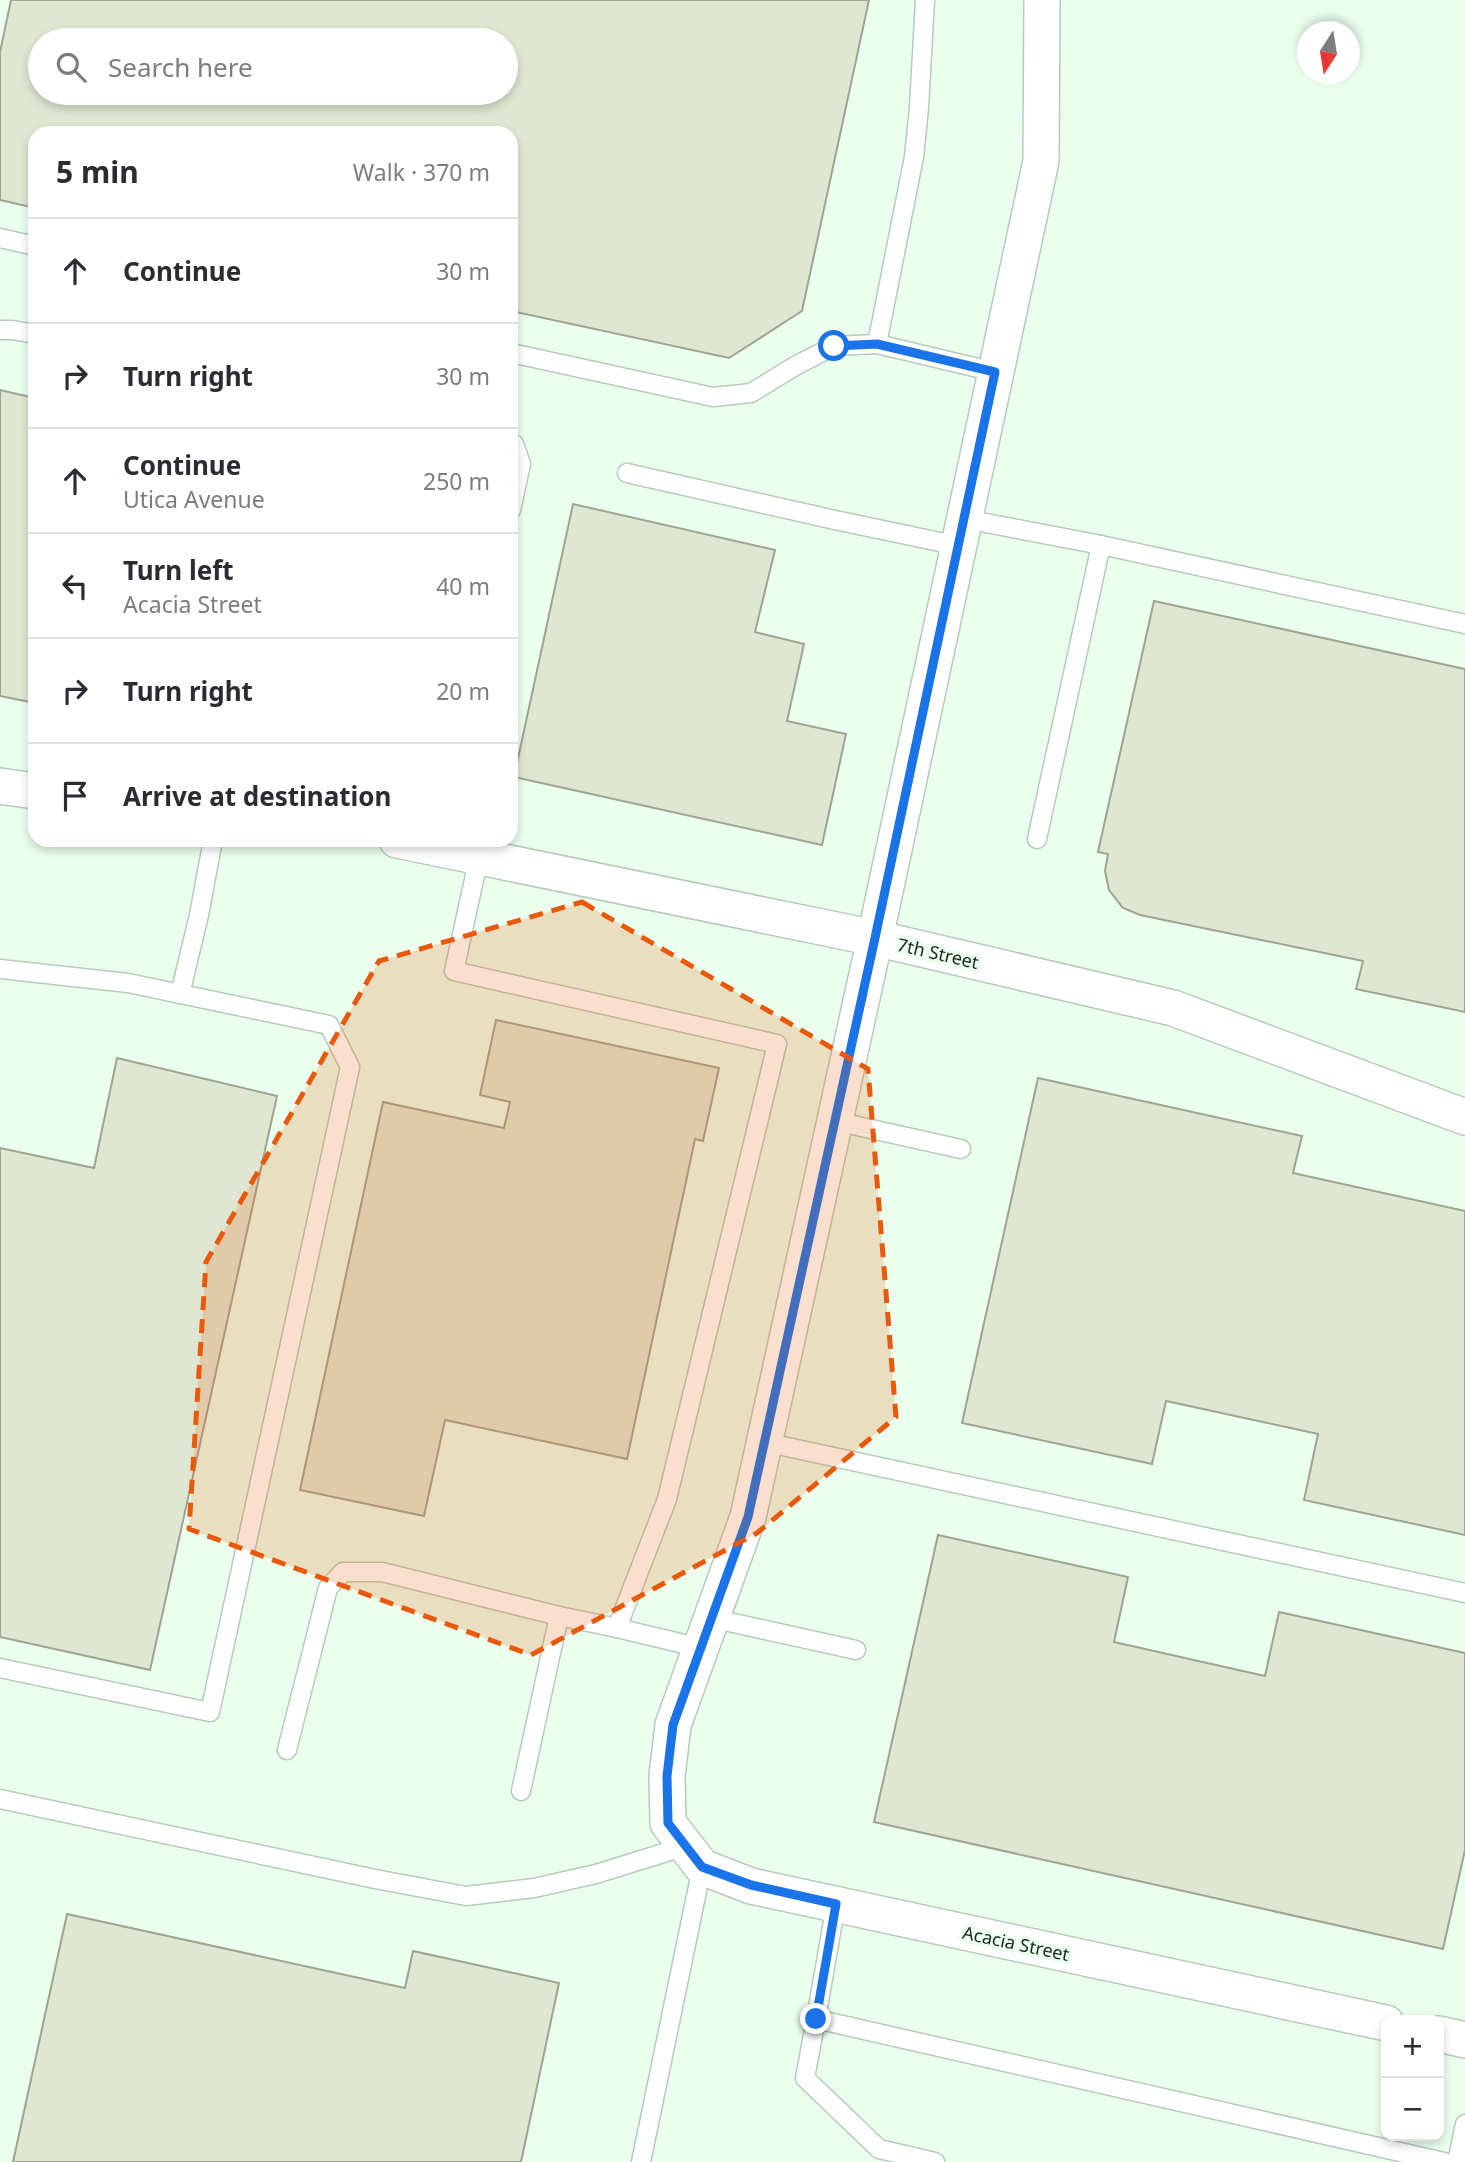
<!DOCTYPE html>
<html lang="en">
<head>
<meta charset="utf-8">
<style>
  :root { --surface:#fff; --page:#f2f2f3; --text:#2b2b33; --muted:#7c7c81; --line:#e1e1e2 }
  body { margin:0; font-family:"Noto Sans",sans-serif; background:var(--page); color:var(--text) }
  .controls { position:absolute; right:21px; bottom:21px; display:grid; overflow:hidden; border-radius:14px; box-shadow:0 4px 10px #0003 }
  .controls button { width:63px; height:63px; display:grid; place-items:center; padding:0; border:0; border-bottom:2px solid var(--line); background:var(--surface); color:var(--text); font:35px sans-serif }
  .compass { position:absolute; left:1297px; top:21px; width:63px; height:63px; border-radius:50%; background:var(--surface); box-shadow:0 4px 10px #0003; rotate:192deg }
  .stop { position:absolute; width:21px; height:21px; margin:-16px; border:5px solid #1a73e8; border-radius:50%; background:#fff }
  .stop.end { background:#1a73e8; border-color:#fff; box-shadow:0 2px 7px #0008 }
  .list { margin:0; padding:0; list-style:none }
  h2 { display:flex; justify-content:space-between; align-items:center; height:91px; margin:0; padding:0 28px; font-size:30px }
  h2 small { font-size:23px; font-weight:400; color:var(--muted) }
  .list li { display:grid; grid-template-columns:46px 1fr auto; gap:21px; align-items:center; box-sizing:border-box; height:105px; padding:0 28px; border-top:2px solid var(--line) }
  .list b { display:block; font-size:26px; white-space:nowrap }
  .list p { margin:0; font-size:23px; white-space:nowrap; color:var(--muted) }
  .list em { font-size:23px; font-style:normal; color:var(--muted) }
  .icon { flex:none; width:38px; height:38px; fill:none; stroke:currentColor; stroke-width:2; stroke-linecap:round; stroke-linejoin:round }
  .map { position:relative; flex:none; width:1465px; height:2162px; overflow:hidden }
  .search { position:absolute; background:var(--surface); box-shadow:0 4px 10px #0003; left:28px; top:28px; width:490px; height:77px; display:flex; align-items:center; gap:18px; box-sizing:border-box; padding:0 24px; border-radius:38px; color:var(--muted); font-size:26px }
  .panel { position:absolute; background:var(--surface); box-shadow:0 4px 10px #0003; left:28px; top:126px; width:490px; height:721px; border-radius:21px }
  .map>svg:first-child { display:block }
  .building { fill:#dfe7d2; stroke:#9da591; stroke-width:2; fill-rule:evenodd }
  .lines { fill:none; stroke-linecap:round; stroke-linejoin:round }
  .lane-casing { stroke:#b7cabb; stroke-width:21 }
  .street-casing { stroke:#b7cabb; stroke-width:38 }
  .lane { stroke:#fff; stroke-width:18 }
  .street { stroke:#fff; stroke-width:35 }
  .route { stroke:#1a73e8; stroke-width:9 }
  .marked { fill:#e8590c; fill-opacity:0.2; stroke:#e8590c; stroke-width:5; stroke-dasharray:14 9; stroke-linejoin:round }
  .labels { text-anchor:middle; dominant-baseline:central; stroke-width:7; stroke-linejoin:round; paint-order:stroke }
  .street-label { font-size:18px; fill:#1e2620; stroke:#ebffef }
</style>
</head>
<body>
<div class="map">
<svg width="1465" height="2162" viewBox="0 0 1465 2162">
  <rect width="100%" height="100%" fill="#ebffef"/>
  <g class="building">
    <path d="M11,0H869L802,311L729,358L511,311V133H35V208L0,200V52ZM40,40H506V93H40Z"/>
    <polygon points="0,390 35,398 35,703 0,696"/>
    <polygon points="573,504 775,550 755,632 804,644 787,721 846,734 822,845 514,777"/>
    <polygon points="1154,601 1465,669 1465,1012 1356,989 1363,961 1140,915 1123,908 1109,890 1105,871 1108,854 1098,852"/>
    <polygon points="496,1020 719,1068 703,1141 695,1139 627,1459 445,1420 424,1516 300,1490 383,1102 504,1128 510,1102 480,1095"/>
    <polygon points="117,1058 277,1096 150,1670 0,1637 0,1148 94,1168"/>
    <polygon points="1038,1078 1302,1136 1293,1173 1465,1211 1465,1535 1304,1500 1318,1434 1166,1401 1152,1464 962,1423"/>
    <polygon points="938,1535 1128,1577 1114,1642 1265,1676 1279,1612 1465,1653 1465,1850 1443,1949 874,1822"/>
    <polygon points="67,1914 405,1988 413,1951 559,1983 521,2162 13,2162"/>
  </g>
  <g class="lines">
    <g class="lane-casing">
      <g id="lane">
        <polyline points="925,0 919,108 914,157 877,344 995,372"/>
        <polyline points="0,238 35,246"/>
        <polyline points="0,330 13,330 35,334"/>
        <polyline points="511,353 713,397 751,393 795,366 834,346 877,344"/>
        <polyline points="511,443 514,444 521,464 511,510"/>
        <polyline points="627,473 835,520 959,546"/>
        <polyline points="965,519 1101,545 1465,624"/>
        <polyline points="1037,839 1101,545"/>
        <polyline points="479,857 454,971 777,1044 667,1499 617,1628 559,1616 521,1791"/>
        <polyline points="0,969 128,983 329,1025 350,1067 210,1712 0,1668"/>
        <polyline points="180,994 199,915 213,840"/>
        <polyline points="835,1121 961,1149"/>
        <polyline points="764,1442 1465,1593"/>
        <polyline points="711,1618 856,1650"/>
        <polyline points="617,1628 701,1648"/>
        <polyline points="287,1750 328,1588 343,1572 382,1572 559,1616"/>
        <polyline points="0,1799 375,1879 466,1896 534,1888 596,1874 686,1846"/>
        <polyline points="836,1904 816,2019 1444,2162"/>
        <polyline points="816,2019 805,2078 879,2149 935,2162"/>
        <polyline points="641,2162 702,1867"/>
        <polyline points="1457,2162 1465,2124"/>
      </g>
    </g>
    <g class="street-casing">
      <g id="street">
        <polyline points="1042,0 1041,161 875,938 748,1517 673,1725 667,1776 668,1823 702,1867 751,1886 1386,2023"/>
        <polyline points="0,786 35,791"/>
        <polyline points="397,840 875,938 1173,1008 1465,1117"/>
        <polyline points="1439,2034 1465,2040"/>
      </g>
    </g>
    <use href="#lane" class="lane"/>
    <use href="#street" class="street"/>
  </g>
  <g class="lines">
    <polyline class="route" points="816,2019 836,1904 751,1885 702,1867 668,1823 667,1776 673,1725 748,1517 875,938 995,372 877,344 834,346"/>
  </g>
  <path class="marked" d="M582,902L868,1069L896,1417L757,1533L531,1655L189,1529L206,1262L379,961Z"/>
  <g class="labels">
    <g class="street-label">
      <text transform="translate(938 953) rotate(13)">7th Street</text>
      <text transform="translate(1016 1943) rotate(12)">Acacia Street</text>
    </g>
  </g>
</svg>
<div class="controls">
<button>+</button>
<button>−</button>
</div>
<svg class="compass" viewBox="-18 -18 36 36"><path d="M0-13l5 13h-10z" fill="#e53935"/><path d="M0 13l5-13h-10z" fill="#7c7c81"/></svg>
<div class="stop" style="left:834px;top:346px"></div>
<div class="stop end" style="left:816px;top:2019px"></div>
<div class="search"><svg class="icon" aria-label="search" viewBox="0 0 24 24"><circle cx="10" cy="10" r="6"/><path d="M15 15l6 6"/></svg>Search here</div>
<section class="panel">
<h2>5 min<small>Walk · 370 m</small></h2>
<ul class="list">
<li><svg class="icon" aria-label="ahead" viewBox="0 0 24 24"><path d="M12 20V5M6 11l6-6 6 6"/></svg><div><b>Continue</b></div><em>30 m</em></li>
<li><svg class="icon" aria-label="right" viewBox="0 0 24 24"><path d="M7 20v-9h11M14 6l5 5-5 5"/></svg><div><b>Turn right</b></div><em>30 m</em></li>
<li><svg class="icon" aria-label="ahead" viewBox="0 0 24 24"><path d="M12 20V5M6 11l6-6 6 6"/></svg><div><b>Continue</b><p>Utica Avenue</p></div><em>250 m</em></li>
<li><svg class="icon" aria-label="left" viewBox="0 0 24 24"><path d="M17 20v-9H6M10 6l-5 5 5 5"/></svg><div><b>Turn left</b><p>Acacia Street</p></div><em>40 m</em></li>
<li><svg class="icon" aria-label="right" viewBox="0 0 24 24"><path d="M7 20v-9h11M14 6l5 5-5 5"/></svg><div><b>Turn right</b></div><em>20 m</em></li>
<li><svg class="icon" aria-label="arrive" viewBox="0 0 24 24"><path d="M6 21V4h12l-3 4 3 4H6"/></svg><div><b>Arrive at destination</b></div></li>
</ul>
</section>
</div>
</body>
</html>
